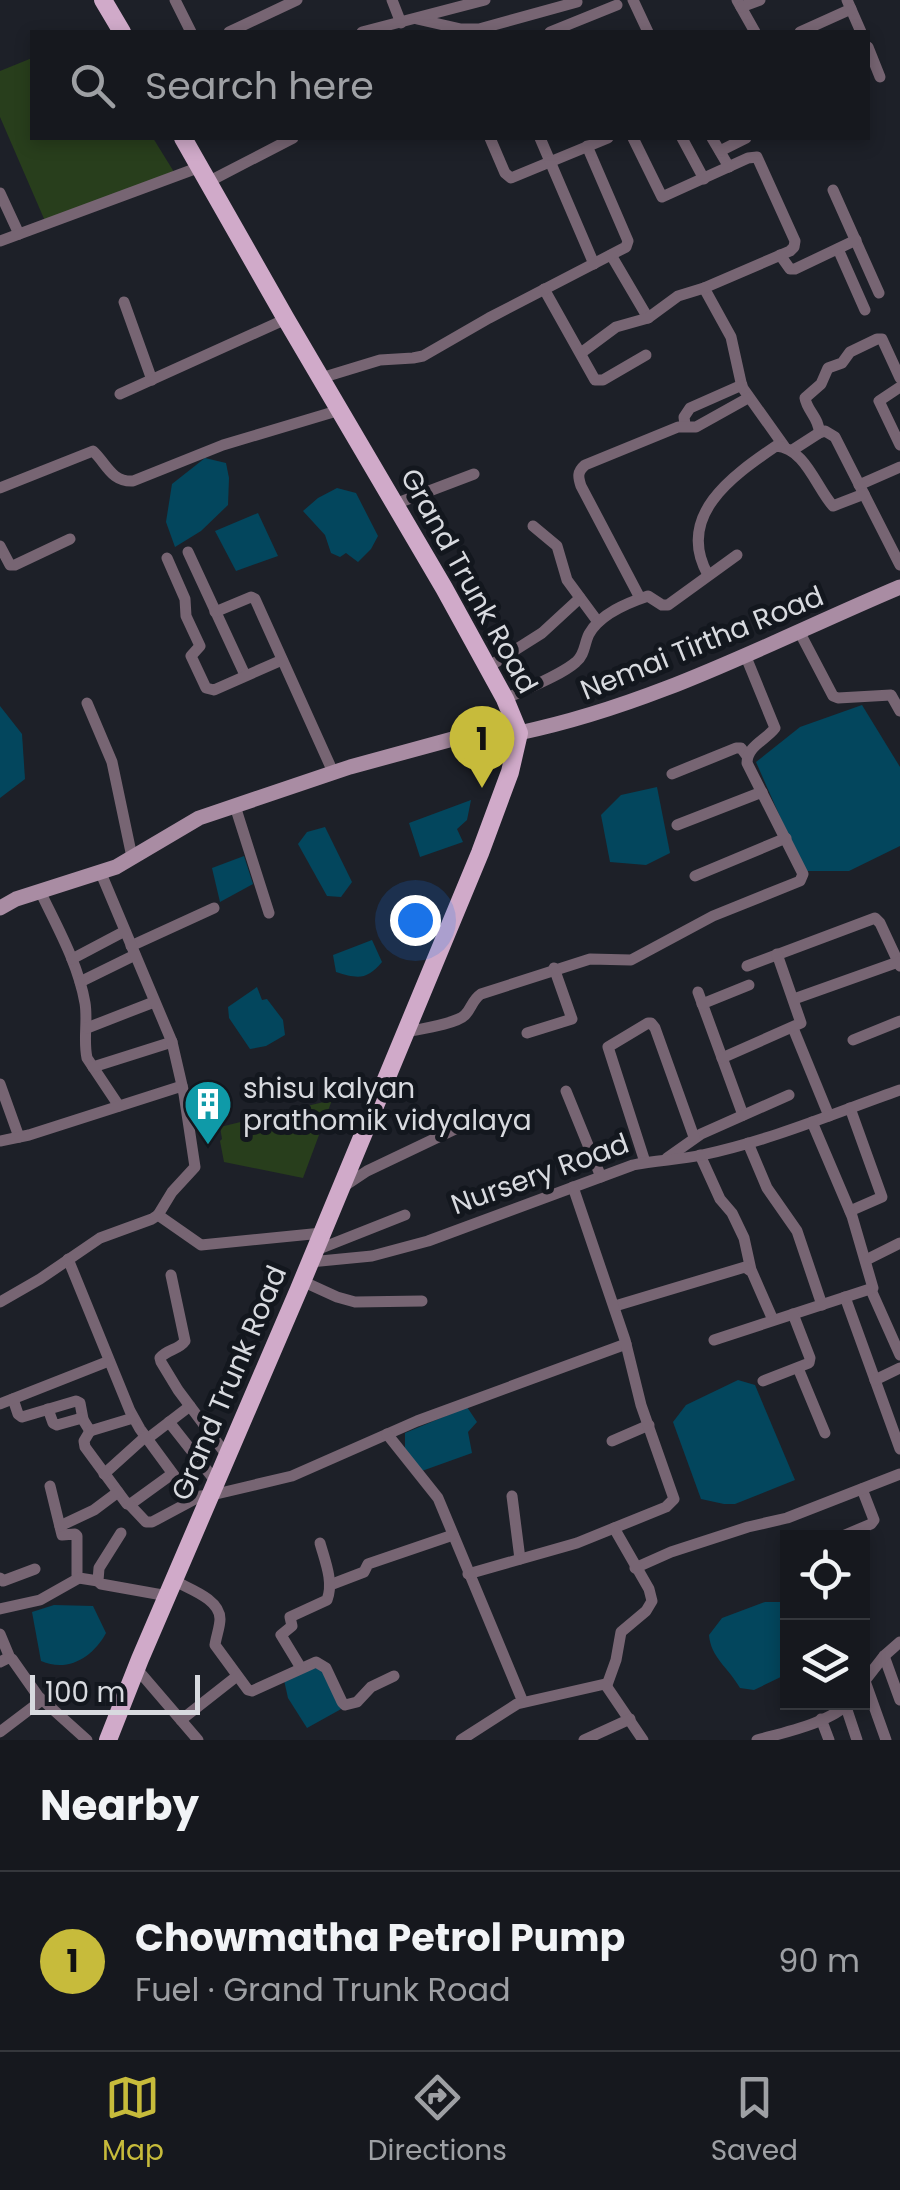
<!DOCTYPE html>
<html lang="en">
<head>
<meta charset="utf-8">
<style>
  :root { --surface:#16181e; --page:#1f2127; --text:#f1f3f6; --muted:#9ea0a4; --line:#35373c; --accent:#c7bb3b }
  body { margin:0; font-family:Poppins,sans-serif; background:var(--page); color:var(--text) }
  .controls { position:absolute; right:30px; bottom:30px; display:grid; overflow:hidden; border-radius:0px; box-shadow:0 5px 15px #0003 }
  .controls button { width:90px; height:90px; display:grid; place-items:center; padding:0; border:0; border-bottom:2px solid var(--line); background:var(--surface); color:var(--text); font:50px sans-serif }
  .scale { position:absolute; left:30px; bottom:25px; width:170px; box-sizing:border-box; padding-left:10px; border:5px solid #d8dadf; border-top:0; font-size:28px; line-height:35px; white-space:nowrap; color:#d8dadf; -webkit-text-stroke:8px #13171e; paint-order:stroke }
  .you { position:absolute; left:415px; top:920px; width:35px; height:35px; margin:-25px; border:8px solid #fff; border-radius:50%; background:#1a73e8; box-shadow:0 0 0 15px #1a73e833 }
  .badge { display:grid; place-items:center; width:65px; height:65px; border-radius:50%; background:var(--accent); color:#111; font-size:32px; font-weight:700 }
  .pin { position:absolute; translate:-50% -82px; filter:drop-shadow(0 2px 5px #0008) }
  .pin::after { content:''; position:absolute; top:52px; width:35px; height:30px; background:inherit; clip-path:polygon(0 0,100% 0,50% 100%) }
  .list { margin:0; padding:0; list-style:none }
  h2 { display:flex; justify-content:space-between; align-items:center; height:130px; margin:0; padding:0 40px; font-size:42px }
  h2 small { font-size:32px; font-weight:400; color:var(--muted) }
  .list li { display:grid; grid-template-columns:65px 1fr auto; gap:30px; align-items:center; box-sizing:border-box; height:180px; padding:0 40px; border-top:2px solid var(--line) }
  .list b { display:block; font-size:38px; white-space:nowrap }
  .list p { margin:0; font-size:32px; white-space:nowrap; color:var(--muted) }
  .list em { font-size:32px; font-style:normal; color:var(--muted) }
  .icon { flex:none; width:55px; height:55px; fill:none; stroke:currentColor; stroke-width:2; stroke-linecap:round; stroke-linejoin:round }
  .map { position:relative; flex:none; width:900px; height:1740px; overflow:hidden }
  .search { position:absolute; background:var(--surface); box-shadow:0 5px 15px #0003; left:30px; right:30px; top:30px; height:110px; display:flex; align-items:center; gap:25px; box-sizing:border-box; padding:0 35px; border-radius:0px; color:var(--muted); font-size:38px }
  .sheet { height:310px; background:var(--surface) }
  nav { display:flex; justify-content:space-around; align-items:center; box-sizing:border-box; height:140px; border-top:2px solid var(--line); background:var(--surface); font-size:28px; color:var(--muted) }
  nav a { display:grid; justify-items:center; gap:5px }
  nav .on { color:var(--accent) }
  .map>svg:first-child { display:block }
  .green { fill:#283e1c }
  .water { fill:#03465d }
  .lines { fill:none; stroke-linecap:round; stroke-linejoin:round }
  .street { stroke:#776573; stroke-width:11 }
  .secondary { stroke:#a98ca3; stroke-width:15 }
  .primary { stroke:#d0aac9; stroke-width:18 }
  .labels { text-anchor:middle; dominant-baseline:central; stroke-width:10; stroke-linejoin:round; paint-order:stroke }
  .street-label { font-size:28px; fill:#d8dadf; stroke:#13171e }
  .poi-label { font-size:28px; fill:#d8dadf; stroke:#13171e; text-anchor:start }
</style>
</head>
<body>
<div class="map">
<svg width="900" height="1740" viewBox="0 0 900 1740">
  <rect width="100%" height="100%" fill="#1d2028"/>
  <g class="green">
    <polygon points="32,58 32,138 153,138 174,172 45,221 0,117 0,71"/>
    <polygon points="332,1100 303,1178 224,1162 220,1141 222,1139 220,1127"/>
  </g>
  <g class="water">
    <polygon points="205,458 226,463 229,478 228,505 201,531 175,547 166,522 172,484"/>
    <polygon points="337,488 356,493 378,536 371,549 358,562 346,553 340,557 331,553 325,535 303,511 318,498"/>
    <polygon points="258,513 278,556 236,571 215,531"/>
    <polygon points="862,705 900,767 900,846 849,871 804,871 756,762 800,727"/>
    <polygon points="0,706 22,734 25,779 0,798"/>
    <polygon points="657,787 670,853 646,865 610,862 601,815 621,795"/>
    <polygon points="471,800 467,820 457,829 463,842 420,857 409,823"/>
    <polygon points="325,827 352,882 341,897 327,896 298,844 307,832"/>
    <polygon points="244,856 253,884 220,902 212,868"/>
    <path d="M372,940L382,962C367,980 358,979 336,972L333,955Z"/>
    <polygon points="257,987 262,1000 267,999 283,1020 285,1035 266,1046 250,1049 229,1018 228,1007"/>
    <polygon points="738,1380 755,1385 795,1480 735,1504 724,1504 701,1499 673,1422 686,1405"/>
    <polygon points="467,1407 477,1422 468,1432 472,1453 419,1472 405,1459 405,1433"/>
    <path d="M765,1602H787V1674L754,1690L740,1688C728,1667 711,1658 709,1635L722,1618Z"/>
    <path d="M54,1605L93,1606L106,1633C93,1657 68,1673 41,1661L32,1612Z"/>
    <polygon points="312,1667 320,1668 343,1708 307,1728 288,1698 284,1680"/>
  </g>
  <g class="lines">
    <g class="street">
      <polyline points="175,0 191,32"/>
      <polyline points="392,0 401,23"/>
      <polyline points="633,0 648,32"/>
      <polyline points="737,0 755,32"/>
      <polyline points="847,0 861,32"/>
      <polyline points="741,7 760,0"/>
      <polyline points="417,19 461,29 479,29 577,2"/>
      <polyline points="229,32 297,0"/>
      <polyline points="362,32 485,0"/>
      <polyline points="550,32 617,5"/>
      <polyline points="800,32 851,9"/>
      <polyline points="868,47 880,77"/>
      <polyline points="490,138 505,173 511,178 608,138"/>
      <polyline points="540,138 594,264"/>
      <polyline points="682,138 704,179"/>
      <polyline points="712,138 729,167"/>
      <polyline points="720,151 746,138"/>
      <polyline points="208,182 293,138"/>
      <polyline points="833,190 879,293"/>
      <polyline points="0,193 19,234"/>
      <polyline points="0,241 200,167"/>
      <polyline points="838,249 865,310"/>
      <polyline points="611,255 648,318"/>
      <polyline points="780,255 790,269 795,269 856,240"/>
      <polyline points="704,288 731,337 742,387 784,446"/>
      <polyline points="544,289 595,380 603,380 646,355"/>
      <polyline points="124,302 152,380"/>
      <polyline points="581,353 616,327 648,318 678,296 704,288 790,251 794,247 795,241 757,157 748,158 662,197 633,138"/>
      <polyline points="321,378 380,360 413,358 423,356 489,318 626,247 628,241 587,146"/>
      <polyline points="900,387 879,401 900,445"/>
      <polyline points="120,394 286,319"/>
      <polyline points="685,425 684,417 690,408 742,385"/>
      <polyline points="819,433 825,431 835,437 900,565"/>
      <path d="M791,451L819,433C820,419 807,411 805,398L821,384L828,368L842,363L850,352L877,339H882L900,378"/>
      <polyline points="859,485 900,467"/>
      <path d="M0,488L93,451C107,464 111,482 133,481L223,445L340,410"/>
      <polyline points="395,504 474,474"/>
      <polyline points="533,526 557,546 567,580 598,622"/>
      <polyline points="0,546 10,565 15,565 70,539"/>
      <polyline points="188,552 245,675"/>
      <polyline points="167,558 185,599 186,616 200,646 191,656 206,688 214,690 282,660"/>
      <path d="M708,575C675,516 732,476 776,446C805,448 816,487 833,506L864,494"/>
      <path d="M640,598L581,486C578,477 577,472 585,465L678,427H696L748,398"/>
      <polyline points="215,612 251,597 255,599 333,772"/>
      <polyline points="800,633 833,696 838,698 891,695 900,711"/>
      <polyline points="488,667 542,633 580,598"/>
      <path d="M505,699C525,689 560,676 576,662C585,655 584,644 589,634C600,614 627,603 648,596L662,605H668L737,555"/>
      <polyline points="87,703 112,762 132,857"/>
      <polyline points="672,774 736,748 741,748 747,756"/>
      <polyline points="235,806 269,913"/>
      <polyline points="677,825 762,792"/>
      <polyline points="695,876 786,838"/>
      <path d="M40,891C57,927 78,963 85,1003C88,1021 83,1040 87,1058L119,1106"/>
      <polyline points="131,946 214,908"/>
      <polyline points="72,959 125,931"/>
      <polyline points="747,966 875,918 880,923 900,966"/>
      <polyline points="80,982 135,955"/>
      <polyline points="698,992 743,1115"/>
      <polyline points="794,999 898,962"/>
      <polyline points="702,1004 749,985"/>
      <polyline points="87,1028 154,1002"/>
      <polyline points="793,1028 829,1116"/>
      <path d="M406,1032C420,1029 456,1024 465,1015C472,1008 472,1000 481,994L590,959L631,960L713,916L800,881L803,874L747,763C747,746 766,740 775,728L746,657"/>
      <polyline points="527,1033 572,1019 554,968"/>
      <polyline points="853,1040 900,1021"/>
      <polyline points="722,1058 801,1023 777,954"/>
      <polyline points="93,1067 172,1042"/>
      <polyline points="0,1084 19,1137"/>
      <polyline points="566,1091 601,1177"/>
      <polyline points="850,1108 882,1197 850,1211"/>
      <polyline points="0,1141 29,1135 182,1086"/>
      <polyline points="748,1143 767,1188 797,1231 822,1305"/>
      <polyline points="700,1155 720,1199 732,1213 744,1238 751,1270"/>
      <polyline points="667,1158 701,1134 789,1095"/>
      <polyline points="645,1162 608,1047 648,1023 651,1023 655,1028 694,1137"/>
      <polyline points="343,1187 367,1171 472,1121"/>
      <polyline points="158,1215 201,1245 322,1233"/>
      <polyline points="314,1251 405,1215"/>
      <polyline points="68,1259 130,1411 140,1429 190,1497 212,1495 292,1476 417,1421 626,1344"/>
      <polyline points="866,1260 900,1243"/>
      <path d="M310,1262L372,1256L428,1241L633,1165C656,1160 679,1160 702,1155C769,1141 835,1113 900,1090"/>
      <path d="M171,1275L185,1341C179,1350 167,1349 160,1358L161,1362L178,1390L228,1457"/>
      <polyline points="302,1281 337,1297 355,1302 422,1301"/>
      <polyline points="871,1290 900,1355"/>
      <polyline points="845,1297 900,1449"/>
      <polyline points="0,1302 40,1279 100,1238 152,1219 158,1215 172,1192 195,1167 184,1094 172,1042 100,871"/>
      <polyline points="615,1306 745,1267 752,1272 773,1320"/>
      <polyline points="714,1340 873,1288 852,1216 812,1122"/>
      <polyline points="798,1368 825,1433"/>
      <polyline points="875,1380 900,1368"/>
      <polyline points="763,1381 809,1363 810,1358 793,1314"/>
      <polyline points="13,1399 18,1414 22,1417 76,1401 80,1403 83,1419"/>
      <polyline points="0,1404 109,1361"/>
      <polyline points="48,1409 53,1423 57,1425 82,1418 90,1431 133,1418"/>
      <polyline points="169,1422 217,1483"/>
      <polyline points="90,1431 84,1441 85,1447 127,1504 132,1503 172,1474"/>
      <polyline points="387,1434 438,1498 523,1702"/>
      <polyline points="147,1439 190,1406"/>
      <polyline points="612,1441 649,1425"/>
      <polyline points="104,1474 145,1437"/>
      <polyline points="50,1486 62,1535 75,1534 77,1536 77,1575 79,1578 98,1581"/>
      <polyline points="512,1496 520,1559"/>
      <polyline points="129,1504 146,1522 152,1522 197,1498"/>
      <polyline points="60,1526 94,1510 118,1492"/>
      <polyline points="121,1533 99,1568 98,1581 101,1584 168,1596"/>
      <polyline points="845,1535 871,1524 874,1520 862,1489"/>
      <polyline points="635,1568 671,1552 748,1527 787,1518 900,1474"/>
      <polyline points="468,1574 577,1543 666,1507 674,1499 641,1405 625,1340 573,1187"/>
      <polyline points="0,1578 3,1581 35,1569"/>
      <path d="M175,1581C189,1589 220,1599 220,1619C220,1627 216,1637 215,1645L248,1690L252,1691L316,1662L326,1668L342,1702L345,1705L357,1702L371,1687L394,1676"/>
      <polyline points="330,1585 364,1572 368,1564 453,1535"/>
      <polyline points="0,1609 40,1600 79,1578"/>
      <polyline points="0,1634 10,1658"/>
      <polyline points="884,1656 900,1700"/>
      <polyline points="0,1662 8,1658 12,1659 38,1696 87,1740"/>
      <path d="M301,1668L281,1635L292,1626L290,1617L327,1600C334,1582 325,1561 320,1543"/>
      <polyline points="137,1669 198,1740"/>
      <polyline points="865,1681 886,1740"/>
      <polyline points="863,1683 884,1656 900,1642"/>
      <polyline points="607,1685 616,1660 621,1632 646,1611 652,1601 649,1589 614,1528"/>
      <polyline points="846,1707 857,1740"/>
      <polyline points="821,1719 829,1740"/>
      <polyline points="181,1720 237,1676"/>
      <polyline points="0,1732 42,1700"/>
      <polyline points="461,1740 517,1704 605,1684 643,1740"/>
      <polyline points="584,1740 630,1719"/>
      <path d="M757,1740C782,1733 833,1722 849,1702"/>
    </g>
    <g class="secondary">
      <path d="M519,733C657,704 772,641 900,587"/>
      <polyline points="0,908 16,899 116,867 199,818 350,767 515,722"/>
    </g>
    <g class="primary">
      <polyline points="103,0 122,32"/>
      <polyline points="108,1740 140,1659 299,1289 480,853 510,772 519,733 505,699 444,588 286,319 183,138"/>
    </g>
  </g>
  <defs>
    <g id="building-pin" transform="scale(2.5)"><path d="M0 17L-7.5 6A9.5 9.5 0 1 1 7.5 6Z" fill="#0f9aa8" stroke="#13171e"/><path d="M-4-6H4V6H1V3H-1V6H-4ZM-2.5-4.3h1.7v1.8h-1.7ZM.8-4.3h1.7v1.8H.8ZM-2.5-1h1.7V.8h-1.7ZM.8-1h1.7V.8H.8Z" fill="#fff"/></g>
  </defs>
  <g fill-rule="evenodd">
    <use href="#building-pin" x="208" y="1104"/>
  </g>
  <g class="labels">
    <g class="street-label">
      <text transform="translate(469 581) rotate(61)">Grand Trunk Road</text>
      <text transform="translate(702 643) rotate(-22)">Nemai Tirtha Road</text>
      <text transform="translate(540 1174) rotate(-20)">Nursery Road</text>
      <text transform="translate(229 1383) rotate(-67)">Grand Trunk Road</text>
    </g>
    <g class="poi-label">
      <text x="243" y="1088">shisu kalyan<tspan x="243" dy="32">prathomik vidyalaya</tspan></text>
    </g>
  </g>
</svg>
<div class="controls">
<button><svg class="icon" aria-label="locate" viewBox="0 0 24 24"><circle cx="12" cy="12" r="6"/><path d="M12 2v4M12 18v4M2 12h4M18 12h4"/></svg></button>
<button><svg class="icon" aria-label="layers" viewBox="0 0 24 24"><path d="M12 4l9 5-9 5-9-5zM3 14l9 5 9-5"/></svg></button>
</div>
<div class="scale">100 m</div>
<div class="you"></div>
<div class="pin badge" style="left:482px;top:788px">1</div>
<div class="search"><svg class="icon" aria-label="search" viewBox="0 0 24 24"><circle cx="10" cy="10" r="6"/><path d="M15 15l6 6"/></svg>Search here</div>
</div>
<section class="sheet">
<h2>Nearby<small></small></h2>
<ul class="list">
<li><span class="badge">1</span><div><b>Chowmatha Petrol Pump</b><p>Fuel · Grand Trunk Road</p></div><em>90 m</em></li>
</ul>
</section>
<nav>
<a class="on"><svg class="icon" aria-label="map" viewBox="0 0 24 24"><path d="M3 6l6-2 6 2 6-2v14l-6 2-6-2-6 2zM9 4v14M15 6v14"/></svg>Map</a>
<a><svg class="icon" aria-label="directions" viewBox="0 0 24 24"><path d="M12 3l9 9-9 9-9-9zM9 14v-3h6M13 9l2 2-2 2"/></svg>Directions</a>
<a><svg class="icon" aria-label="saved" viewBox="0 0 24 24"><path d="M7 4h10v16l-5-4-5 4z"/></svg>Saved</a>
</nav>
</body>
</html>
